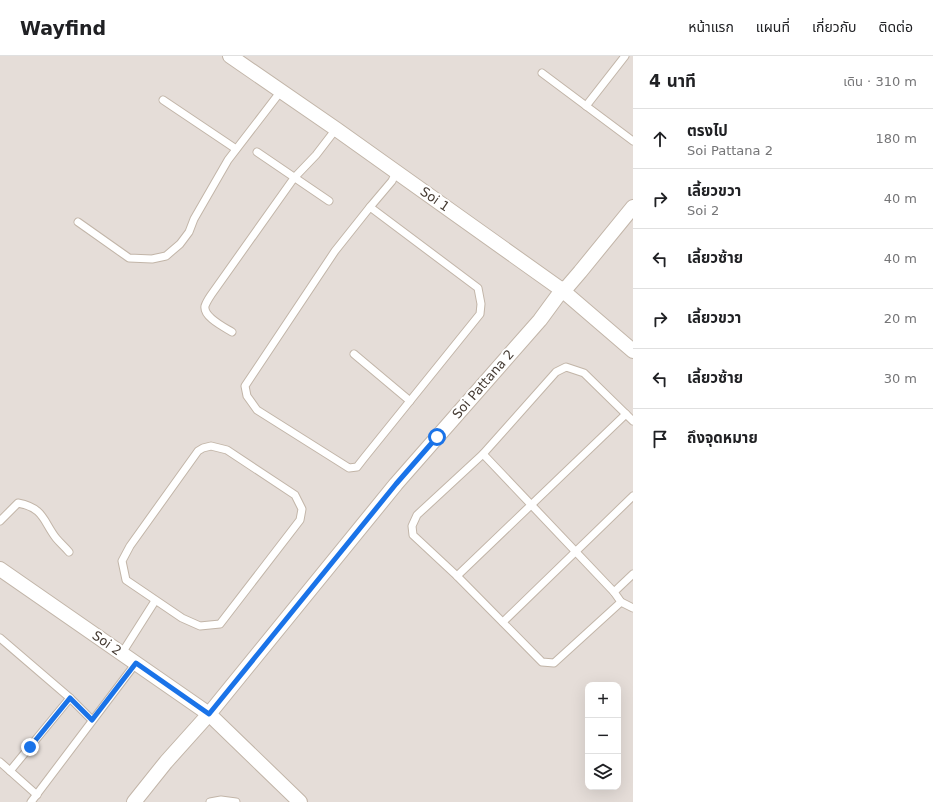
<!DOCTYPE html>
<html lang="th">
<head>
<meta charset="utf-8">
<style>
  :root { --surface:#fff; --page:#f2f2f2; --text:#202124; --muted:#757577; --line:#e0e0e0 }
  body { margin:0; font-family:"DejaVu Sans","Noto Sans Thai",sans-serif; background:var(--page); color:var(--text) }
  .controls { position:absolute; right:12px; bottom:12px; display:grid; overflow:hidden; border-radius:8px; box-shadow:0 4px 16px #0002 }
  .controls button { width:36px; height:36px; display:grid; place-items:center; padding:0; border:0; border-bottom:1px solid var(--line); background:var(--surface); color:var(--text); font:20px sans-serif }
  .stop { position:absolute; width:12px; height:12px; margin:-9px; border:3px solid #1a73e8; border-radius:50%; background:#fff }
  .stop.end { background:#1a73e8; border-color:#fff; box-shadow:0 1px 4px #0008 }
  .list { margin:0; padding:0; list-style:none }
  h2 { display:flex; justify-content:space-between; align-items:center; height:52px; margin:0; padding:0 16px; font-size:17px }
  h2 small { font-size:13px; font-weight:400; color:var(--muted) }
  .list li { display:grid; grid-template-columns:26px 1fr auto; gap:12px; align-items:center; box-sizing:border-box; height:60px; padding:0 16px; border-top:1px solid var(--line) }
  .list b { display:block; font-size:15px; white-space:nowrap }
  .list p { margin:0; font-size:13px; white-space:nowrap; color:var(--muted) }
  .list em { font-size:13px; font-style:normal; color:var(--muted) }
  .icon { flex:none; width:22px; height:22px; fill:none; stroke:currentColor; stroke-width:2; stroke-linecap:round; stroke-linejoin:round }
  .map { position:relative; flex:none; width:633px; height:746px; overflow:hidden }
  header { display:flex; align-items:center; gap:24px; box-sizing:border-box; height:56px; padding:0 20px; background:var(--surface); border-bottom:1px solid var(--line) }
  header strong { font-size:19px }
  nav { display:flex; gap:22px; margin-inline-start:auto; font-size:14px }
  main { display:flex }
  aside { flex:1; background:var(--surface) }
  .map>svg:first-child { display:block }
  .industrial { fill:#e5ddd8; fill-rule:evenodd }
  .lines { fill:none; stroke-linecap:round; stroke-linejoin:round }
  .service-casing { stroke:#c2b5a8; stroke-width:9 }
  .minor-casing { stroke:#c2b5a8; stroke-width:16 }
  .service { stroke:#fff; stroke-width:7 }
  .minor { stroke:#fff; stroke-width:14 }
  .route { stroke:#1a73e8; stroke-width:5 }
  .labels { text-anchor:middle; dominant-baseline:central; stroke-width:4; stroke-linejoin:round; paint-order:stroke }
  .street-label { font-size:13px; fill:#453b33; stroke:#fff }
</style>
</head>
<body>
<header>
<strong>Wayfind</strong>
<nav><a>หน้าแรก</a><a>แผนที่</a><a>เกี่ยวกับ</a><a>ติดต่อ</a></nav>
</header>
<main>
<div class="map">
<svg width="633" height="746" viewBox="0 0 633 746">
  <rect width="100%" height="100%" fill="#f3ece3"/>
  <path class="industrial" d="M0,0H633V746H0ZM588,629H618V731H588Z"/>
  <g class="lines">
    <g class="service-casing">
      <g id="service">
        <polyline points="542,17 633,85"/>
        <polyline points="163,44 236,93"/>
        <polyline points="586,50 625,0"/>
        <polyline points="257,96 329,145"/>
        <polygon points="370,151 478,232 481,248 480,258 364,402 357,411 349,412 257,354 247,340 245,330 335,195"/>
        <polyline points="370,151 392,125 396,116"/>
        <polyline points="78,166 129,202 152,203 166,200 180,188 189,176 194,163 228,104 281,35"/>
        <path d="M232,276C224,271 203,261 205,250C206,247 209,242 211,239L294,122L316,99L336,73"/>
        <polyline points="354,298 410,345"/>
        <polygon points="211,390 227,394 295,439 302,453 300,464 220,568 200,570 182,562 126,524 122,505 130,490 198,395 203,392"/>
        <polyline points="483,398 614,536 621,546 633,552"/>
        <path d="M0,465L18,447C44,452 43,465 56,482C60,487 65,491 69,496"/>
        <polyline points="457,520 626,358"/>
        <polyline points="614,536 633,518"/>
        <polyline points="621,546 554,607 542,606 457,520 413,479 412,470 417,459 483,398 556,316 566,311 584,317 633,365"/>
        <polyline points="503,566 633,440"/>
        <polyline points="0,582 70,642 92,664"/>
        <polyline points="122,597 155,545"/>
        <polyline points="0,706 37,739"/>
        <polyline points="10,715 70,642"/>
        <polyline points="31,746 136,607"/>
        <polyline points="210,746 221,744 236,746"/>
      </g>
    </g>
    <g class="minor-casing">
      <g id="minor">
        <polyline points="230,0 336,73 562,234 633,295"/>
        <polyline points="0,513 209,658 300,746"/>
        <polyline points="134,746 166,706 209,658 396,428 540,264 562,234 568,230 580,216 633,151"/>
      </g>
    </g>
    <use href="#service" class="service"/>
    <use href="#minor" class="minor"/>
  </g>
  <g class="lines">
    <polyline class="route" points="30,691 70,642 92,664 136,607 209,658 396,428 437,381"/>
  </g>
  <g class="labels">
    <g class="street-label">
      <text transform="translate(435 143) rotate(35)">Soi 1</text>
      <text transform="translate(483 328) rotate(-49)">Soi Pattana 2</text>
      <text transform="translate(107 587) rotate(35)">Soi 2</text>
    </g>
  </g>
</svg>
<div class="controls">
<button>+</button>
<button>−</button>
<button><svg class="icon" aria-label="layers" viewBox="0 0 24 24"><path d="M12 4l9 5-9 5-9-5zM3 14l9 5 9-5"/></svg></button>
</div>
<div class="stop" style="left:437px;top:381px"></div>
<div class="stop end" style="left:30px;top:691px"></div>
</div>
<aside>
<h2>4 นาที<small>เดิน · 310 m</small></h2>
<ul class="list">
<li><svg class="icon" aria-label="ahead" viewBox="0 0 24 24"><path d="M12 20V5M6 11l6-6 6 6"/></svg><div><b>ตรงไป</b><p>Soi Pattana 2</p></div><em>180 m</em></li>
<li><svg class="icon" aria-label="right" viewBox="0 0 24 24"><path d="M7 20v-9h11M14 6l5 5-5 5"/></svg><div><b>เลี้ยวขวา</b><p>Soi 2</p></div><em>40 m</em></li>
<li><svg class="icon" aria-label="left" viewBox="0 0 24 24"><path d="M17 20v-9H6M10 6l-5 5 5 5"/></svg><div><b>เลี้ยวซ้าย</b></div><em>40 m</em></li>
<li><svg class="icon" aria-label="right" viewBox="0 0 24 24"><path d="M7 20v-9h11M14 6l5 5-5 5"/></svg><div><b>เลี้ยวขวา</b></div><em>20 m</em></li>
<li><svg class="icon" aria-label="left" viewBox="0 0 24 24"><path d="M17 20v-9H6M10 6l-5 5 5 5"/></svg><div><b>เลี้ยวซ้าย</b></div><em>30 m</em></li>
<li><svg class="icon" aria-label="arrive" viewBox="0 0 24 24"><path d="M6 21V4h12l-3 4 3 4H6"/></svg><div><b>ถึงจุดหมาย</b></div></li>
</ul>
</aside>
</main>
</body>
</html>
